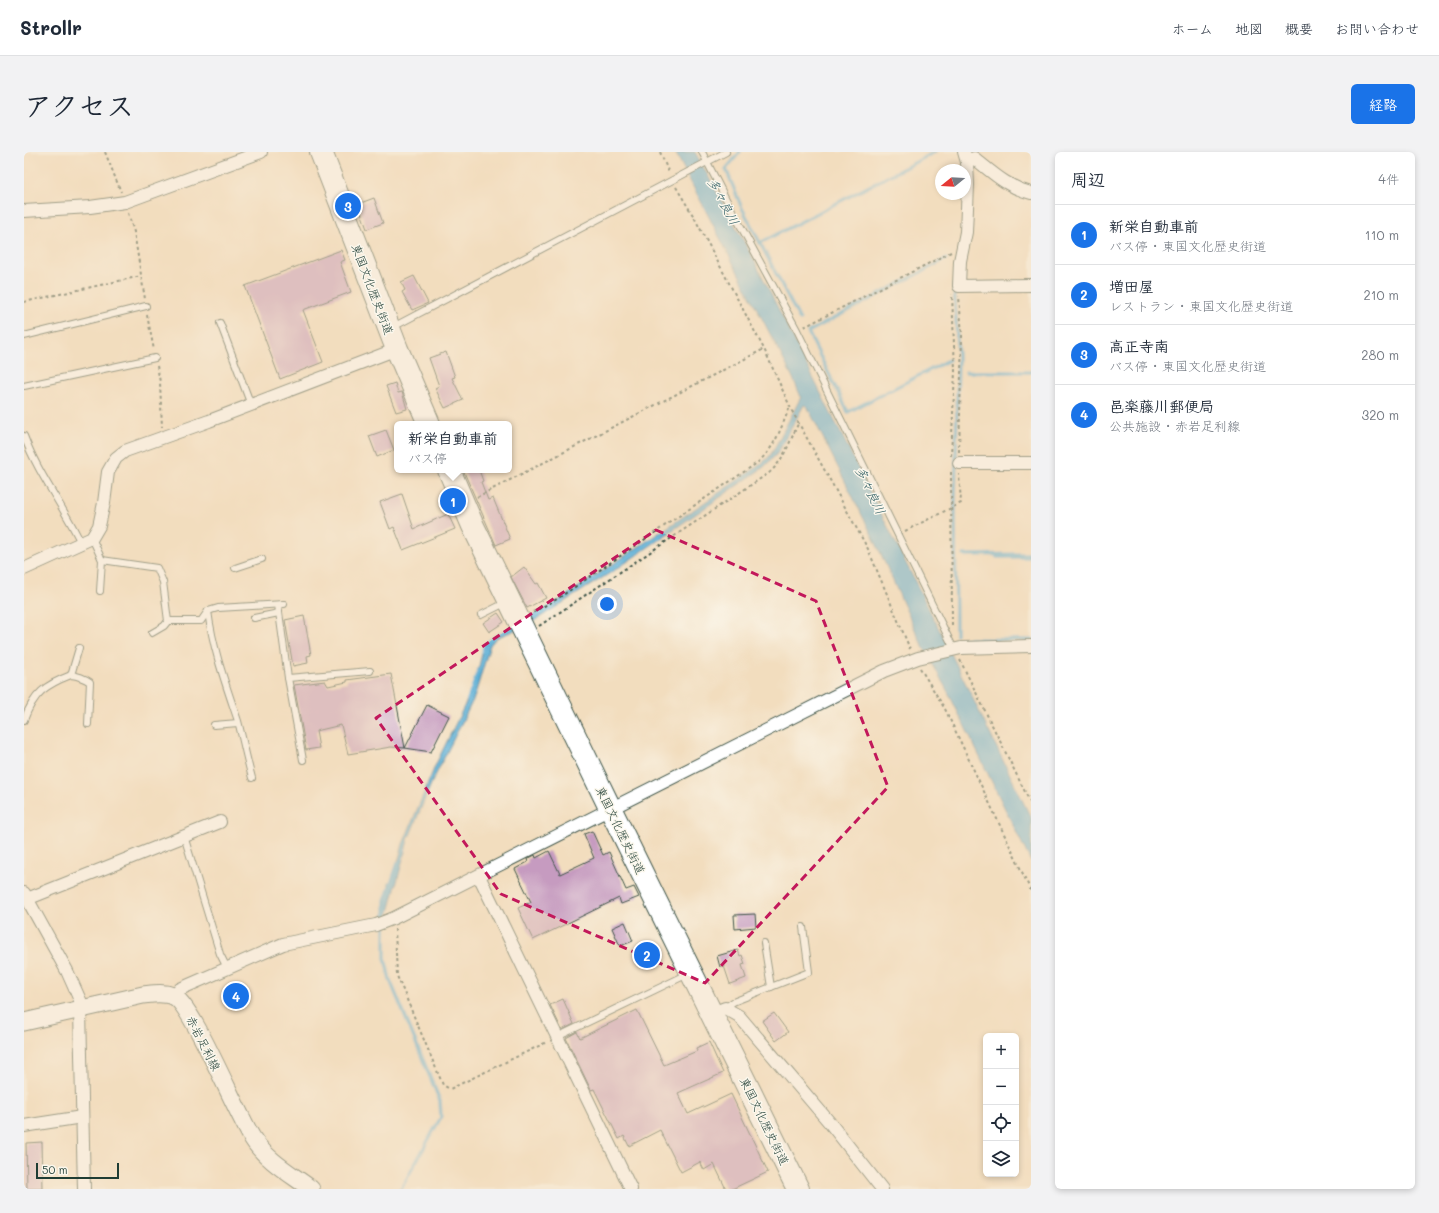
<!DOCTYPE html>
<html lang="ja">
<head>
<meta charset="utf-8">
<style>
  :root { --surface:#fff; --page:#f2f2f3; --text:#1f2937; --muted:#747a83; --line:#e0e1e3; --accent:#1a73e8 }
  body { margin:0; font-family:Mali,"Klee One",sans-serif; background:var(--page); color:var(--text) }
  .controls { position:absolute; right:12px; bottom:12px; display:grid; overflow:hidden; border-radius:6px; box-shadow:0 2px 6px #0003 }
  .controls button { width:36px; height:36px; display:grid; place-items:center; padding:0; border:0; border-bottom:1px solid var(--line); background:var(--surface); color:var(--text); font:20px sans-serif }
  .compass { position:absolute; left:911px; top:12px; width:36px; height:36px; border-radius:50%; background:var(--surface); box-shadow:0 2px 6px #0003; rotate:252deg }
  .scale { position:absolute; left:12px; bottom:10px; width:83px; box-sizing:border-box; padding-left:4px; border:2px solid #1f3d34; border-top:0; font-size:11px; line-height:14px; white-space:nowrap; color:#1f3d34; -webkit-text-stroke:3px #fbf7ec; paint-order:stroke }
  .you { position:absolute; left:583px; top:452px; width:14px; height:14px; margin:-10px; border:3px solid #fff; border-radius:50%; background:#1a73e8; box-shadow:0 0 0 6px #1a73e833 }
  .badge { display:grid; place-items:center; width:26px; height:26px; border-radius:50%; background:var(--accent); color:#fff; font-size:13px; font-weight:700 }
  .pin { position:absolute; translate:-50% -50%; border:2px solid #fff; box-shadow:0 1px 4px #0006 }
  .popup { position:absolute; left:370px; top:269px; width:118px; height:52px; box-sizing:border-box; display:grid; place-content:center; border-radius:6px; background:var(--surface); filter:drop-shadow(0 1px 3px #0005); font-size:13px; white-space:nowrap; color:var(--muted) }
  .popup b { font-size:15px; color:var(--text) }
  .popup::after { content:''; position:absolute; left:50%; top:100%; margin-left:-8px; border:8px solid transparent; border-top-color:var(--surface) }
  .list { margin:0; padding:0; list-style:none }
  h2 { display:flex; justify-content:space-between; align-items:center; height:52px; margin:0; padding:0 16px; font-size:17px }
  h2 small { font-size:13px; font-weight:400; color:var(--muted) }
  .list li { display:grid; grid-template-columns:26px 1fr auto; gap:12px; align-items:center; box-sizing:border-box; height:60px; padding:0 16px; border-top:1px solid var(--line) }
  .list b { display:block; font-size:15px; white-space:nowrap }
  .list p { margin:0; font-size:13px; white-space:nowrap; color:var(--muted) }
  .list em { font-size:13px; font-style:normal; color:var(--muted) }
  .icon { flex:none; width:22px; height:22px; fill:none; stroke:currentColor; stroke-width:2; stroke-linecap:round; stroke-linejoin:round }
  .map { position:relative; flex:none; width:1007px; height:1037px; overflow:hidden; border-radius:6px }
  header { display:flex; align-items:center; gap:24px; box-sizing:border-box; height:56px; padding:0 20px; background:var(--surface); border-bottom:1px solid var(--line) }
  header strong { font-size:19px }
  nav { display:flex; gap:22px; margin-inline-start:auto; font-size:14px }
  .intro { display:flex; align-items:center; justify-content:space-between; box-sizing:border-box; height:96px; padding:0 24px }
  h1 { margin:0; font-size:28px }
  .button { padding:10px 18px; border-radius:6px; background:var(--accent); color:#fff; font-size:14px; font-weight:700 }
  main { display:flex; gap:24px; padding:0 24px }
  aside { flex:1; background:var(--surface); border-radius:6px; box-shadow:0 2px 6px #0003 }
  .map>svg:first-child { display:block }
  .water { fill:#5baed6; stroke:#3d7685 }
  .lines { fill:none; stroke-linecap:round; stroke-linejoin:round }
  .stream { stroke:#5baed6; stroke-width:3.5 }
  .building { fill:#c69bc0 }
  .lane-casing { stroke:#3f5549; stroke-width:8 }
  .street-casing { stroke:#3f5549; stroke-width:14 }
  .secondary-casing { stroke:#3f5549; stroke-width:19 }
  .highway-casing { stroke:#3f5549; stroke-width:24 }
  .path { stroke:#3f5549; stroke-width:2; stroke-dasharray:3 3; stroke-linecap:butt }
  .lane { stroke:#fff; stroke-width:6 }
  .street { stroke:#fff; stroke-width:12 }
  .secondary { stroke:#fff; stroke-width:17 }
  .highway { stroke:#fff; stroke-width:22 }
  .marked { fill:none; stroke:#c2185b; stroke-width:3; stroke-dasharray:8 5; stroke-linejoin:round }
  .labels { text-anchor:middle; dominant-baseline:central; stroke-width:3; stroke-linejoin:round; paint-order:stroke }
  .street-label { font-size:12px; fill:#1f3d34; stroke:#fbf7ec }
  .water-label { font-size:13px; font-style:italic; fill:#315f65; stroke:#fbf7ec }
</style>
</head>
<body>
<header>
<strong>Strollr</strong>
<nav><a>ホーム</a><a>地図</a><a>概要</a><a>お問い合わせ</a></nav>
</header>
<div class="intro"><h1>アクセス</h1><a class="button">経路</a></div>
<main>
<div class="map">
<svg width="1007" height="1037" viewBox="0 0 1007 1037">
  <rect width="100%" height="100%" fill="#fbf7ec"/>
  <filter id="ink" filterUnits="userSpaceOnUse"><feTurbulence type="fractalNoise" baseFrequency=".025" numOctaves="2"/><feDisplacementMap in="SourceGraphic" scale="8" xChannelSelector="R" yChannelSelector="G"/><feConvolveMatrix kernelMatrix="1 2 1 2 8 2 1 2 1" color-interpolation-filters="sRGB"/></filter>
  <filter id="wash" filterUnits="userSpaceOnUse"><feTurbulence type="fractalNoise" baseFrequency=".012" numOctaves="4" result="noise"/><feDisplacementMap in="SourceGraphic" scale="16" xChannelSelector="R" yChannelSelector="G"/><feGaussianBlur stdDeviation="0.9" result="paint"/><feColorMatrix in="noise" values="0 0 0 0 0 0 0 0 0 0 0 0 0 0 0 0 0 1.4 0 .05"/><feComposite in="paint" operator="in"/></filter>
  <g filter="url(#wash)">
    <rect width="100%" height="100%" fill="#f2ddbe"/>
    <polygon class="water" points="651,0 671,0 730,108 919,485 1007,666 1007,710 924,540 897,491 851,389 783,254 780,253 753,302 740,315 594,416 505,472 472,486 466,493 450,546 407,632 384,688 364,764 360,765 365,731 368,731 379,692 392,660 412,612 450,534 459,498 468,485 534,449 733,315 744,306 749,299 777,245 768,224"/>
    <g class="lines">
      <g class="stream">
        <polyline points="716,0 702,17 717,54 776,168"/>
        <polyline points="736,91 911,0"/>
        <polyline points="922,107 784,180 824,260 925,208"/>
        <polyline points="930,133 934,205 931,348 932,482"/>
        <polyline points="942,220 1007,220"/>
        <polyline points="940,403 1007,402"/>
        <polyline points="973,403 973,405 1007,405"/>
        <polyline points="938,487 1007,488"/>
        <polyline points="459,500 461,493 467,487"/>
        <polyline points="444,548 455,518"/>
        <polyline points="361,765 361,749 374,711"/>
        <polyline points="361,773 361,806 366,828 416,949 417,965 377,1037"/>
      </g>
    </g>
    <g id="blocks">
      <g class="building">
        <polygon points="350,46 359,71 343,77 334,52"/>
        <polygon points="317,98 321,108 316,110 327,140 279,158 299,210 256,227 221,134"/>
        <polygon points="390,124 404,151 388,158 378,140 381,138 377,130"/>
        <polygon points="422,200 431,225 428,226 439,248 421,256 411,236 415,234 405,206"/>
        <polygon points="371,231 374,241 378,240 383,257 372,260 362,234"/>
        <polygon points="362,278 370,298 353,305 345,284"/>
        <polygon points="446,318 455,318 459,329 457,330 464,348 469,346 486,387 472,393 440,320"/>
        <polygon points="378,342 390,377 424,362 431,377 379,398 370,375 366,377 356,350"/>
        <polygon points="500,415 512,432 514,431 522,446 503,456 487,425"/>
        <polygon points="474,461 480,470 465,480 459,471"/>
        <polygon points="280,464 287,503 283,504 284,511 269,514 261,468"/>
        <polygon points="367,522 381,596 367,595 324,602 317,573 292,579 295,596 282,598 270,533 301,529 304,534 323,530 323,528"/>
        <polygon points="403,553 425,564 407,600 381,596"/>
        <polygon points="568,679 579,703 585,700 602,738 610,735 615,745 597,752 595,746 509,788 494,756 507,750 491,717 504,710 503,707 511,703 512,706 525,699 536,722 570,706 560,682"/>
        <polygon points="731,762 732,775 711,777 710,763"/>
        <polygon points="601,770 609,789 596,794 588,776"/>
        <polygon points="714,798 716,804 718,803 721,812 718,813 722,826 706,832 700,814 696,815 693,804"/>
        <polygon points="539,847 550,872 538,878 526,853"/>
        <polygon points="613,858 640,913 673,899 672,896 685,890 699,921 654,941 664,962 707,942 744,1020 708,1037 702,1037 690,1012 680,1018 676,1010 657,1020 636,978 605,994 600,984 595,987 570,937 567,938 542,886 553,880 556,886"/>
        <polygon points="750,861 764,880 752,889 738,869"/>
        <polygon points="18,990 19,1037 3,1037 2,991"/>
      </g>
    </g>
  </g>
  <g filter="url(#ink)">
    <use href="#blocks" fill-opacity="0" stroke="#3f5549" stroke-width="1"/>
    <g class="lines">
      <g class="lane-casing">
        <g id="lane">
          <polyline points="678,0 703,49 773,178 930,497"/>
          <polyline points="196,171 227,253"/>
          <polyline points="369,175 702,0"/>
          <polyline points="0,184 122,154"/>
          <polyline points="0,234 131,206"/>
          <path d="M0,284C14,322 40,355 57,391"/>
          <polyline points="68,386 78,408 76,439"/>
          <polyline points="78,408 133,416 139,430 144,469 177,469 184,459 194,456 260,452"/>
          <polyline points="211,416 238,407"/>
          <polyline points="254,453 264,526 279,608"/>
          <path d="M184,459C189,498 202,533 214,569C219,588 223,608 228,626"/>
          <polyline points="457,463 483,450"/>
          <polyline points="230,466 255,461"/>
          <polyline points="128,481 140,474 144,469"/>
          <polyline points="47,523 55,496"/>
          <polyline points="264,526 346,519"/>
          <path d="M0,568C10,541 21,533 47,523C55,524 60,526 66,530L64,572"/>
          <polyline points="190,573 214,571"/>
          <polyline points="160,684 196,802 203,816"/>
          <polyline points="740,791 747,835"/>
          <polyline points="701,856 709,850 785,820 779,775"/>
          <polyline points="533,885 664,822"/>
        </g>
      </g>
      <g class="street-casing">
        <g id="street">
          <polyline points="940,0 943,10 944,33 942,80 936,109 935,134 1007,133"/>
          <path d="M943,10L950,6C969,21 983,35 1007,41"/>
          <polyline points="0,59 66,55 101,50 237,0"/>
          <polyline points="935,311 1007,311"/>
          <polyline points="0,417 68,386 75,374 80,351 84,320 92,306 101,299 185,269 373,197"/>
          <polyline points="455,724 607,1037"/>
          <polyline points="0,741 43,819 60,857"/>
          <polyline points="3,747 196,670"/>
          <polyline points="151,844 156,837 259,792 352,773 370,766 860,519 894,506 937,496 1007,494"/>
          <polyline points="56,858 60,1037"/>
          <polyline points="688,861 701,856 715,864 806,971 858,1037"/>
          <polyline points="0,974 58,965"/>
        </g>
      </g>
      <g class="secondary-casing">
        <path id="secondary" d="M0,870L119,843C129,842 139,840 149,844C168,851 213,963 229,987C242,1008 267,1022 287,1037"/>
      </g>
      <g class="highway-casing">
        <g id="highway">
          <polyline points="297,0 373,197 405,272"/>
          <polyline points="425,318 449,374 587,658 774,1037"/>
        </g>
      </g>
      <g class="path">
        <polyline points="81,0 97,40"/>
        <polyline points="636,0 645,21"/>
        <polyline points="652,35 670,65 740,197 768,259 844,397 886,497"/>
        <polyline points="104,61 110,80 121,147"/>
        <polyline points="0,150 117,124"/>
        <polyline points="123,163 130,198"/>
        <polyline points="780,175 927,100"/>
        <polyline points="133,214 136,230 138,275"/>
        <polyline points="935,300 938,183 935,144"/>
        <polyline points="927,304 931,219 928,142"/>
        <polyline points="927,320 928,475"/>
        <polyline points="453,345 740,197"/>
        <polyline points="881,379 937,351 935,322"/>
        <path d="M509,460L533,447L733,311C752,295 756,277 766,255"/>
        <path d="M515,474L745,321C760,308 766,289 774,272"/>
        <polyline points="936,508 1007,652"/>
        <polyline points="896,516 921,557 1007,739"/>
        <polyline points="371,777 373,824 419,933 426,937 523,890"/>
      </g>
      <use href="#lane" class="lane"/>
      <use href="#street" class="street"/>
      <use href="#secondary" class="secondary"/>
      <use href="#highway" class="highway"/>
    </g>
  </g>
  <path d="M0 0H1007V1037H0ZM632,378L792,449L864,635L681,831L477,742L352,566Z" fill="#f2ddbe" fill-opacity=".55" fill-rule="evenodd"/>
  <path class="marked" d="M632,378L792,449L864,635L681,831L477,742L352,566Z"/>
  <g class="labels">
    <g class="street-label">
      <text transform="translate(349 137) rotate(69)">東国文化歴史街道</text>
      <text transform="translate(597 678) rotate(64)">東国文化歴史街道</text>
      <text transform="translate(180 891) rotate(63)">赤岩足利線</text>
      <text transform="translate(741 969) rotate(64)">東国文化歴史街道</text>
    </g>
    <g class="water-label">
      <text transform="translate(700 49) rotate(62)">多々良川</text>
      <text transform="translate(847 338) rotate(64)">多々良川</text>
    </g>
  </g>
</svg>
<div class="controls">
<button>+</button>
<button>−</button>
<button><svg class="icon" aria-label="locate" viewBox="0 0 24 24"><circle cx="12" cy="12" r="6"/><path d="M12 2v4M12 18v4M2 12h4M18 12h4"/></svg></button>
<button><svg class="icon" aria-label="layers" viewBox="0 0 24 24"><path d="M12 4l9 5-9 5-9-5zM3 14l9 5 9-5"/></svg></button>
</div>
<svg class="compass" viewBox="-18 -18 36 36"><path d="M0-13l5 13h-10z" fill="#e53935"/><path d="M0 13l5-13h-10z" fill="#747a83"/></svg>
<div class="scale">50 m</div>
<div class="you"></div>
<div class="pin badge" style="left:429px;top:349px">1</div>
<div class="popup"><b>新栄自動車前</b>バス停</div>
<div class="pin badge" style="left:623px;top:803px">2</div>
<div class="pin badge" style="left:324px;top:54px">3</div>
<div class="pin badge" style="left:212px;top:844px">4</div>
</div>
<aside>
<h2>周辺<small>4件</small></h2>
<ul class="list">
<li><span class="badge">1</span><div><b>新栄自動車前</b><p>バス停 · 東国文化歴史街道</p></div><em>110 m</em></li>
<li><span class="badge">2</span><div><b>増田屋</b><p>レストラン · 東国文化歴史街道</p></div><em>210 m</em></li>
<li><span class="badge">3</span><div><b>高正寺南</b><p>バス停 · 東国文化歴史街道</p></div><em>280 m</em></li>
<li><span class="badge">4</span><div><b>邑楽藤川郵便局</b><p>公共施設 · 赤岩足利線</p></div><em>320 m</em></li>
</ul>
</aside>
</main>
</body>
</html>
